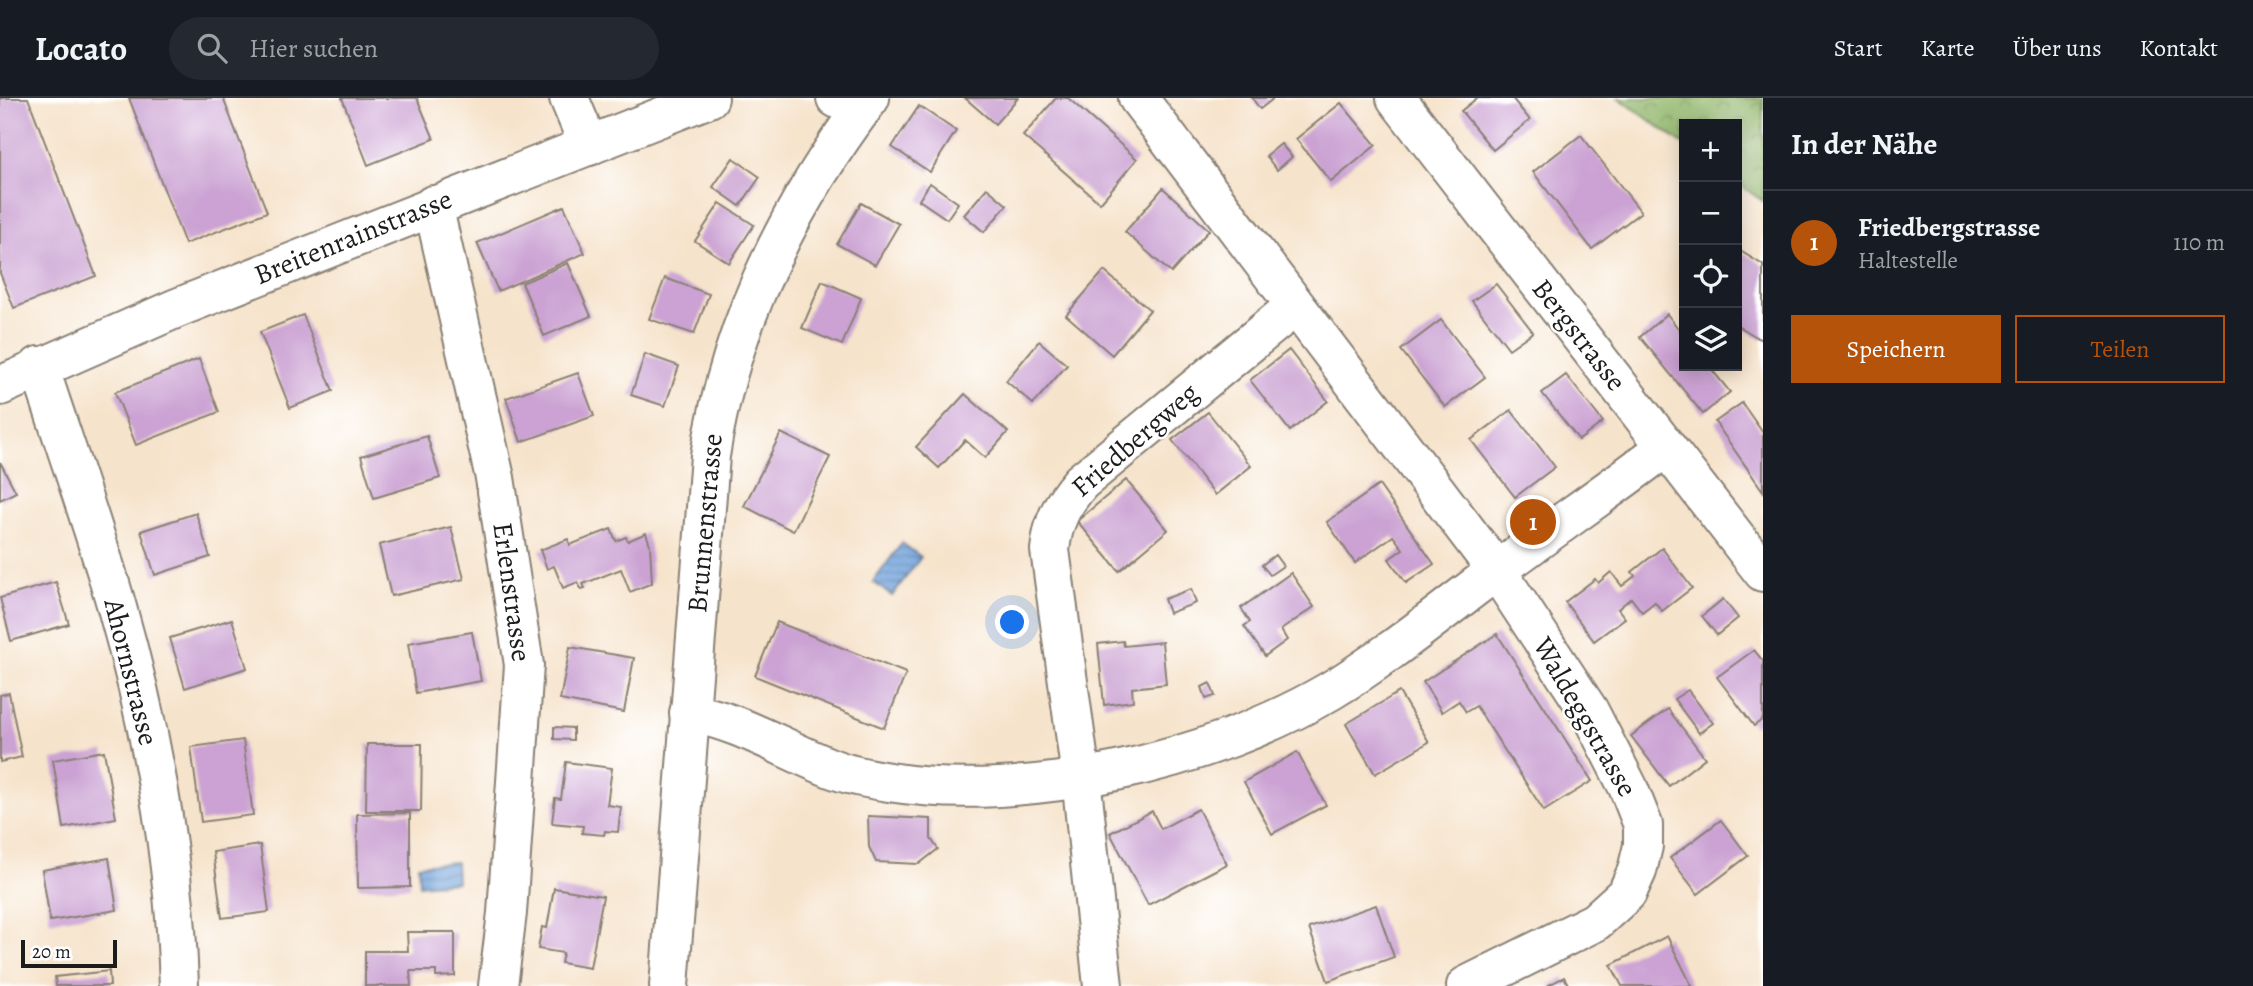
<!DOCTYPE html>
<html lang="de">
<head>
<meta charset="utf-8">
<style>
  :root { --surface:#171b24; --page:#242831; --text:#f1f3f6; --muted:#9ea1a6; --line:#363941; --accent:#b45309 }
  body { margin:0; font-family:Alegreya,serif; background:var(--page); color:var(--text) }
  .controls { position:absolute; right:21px; top:21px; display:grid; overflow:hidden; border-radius:0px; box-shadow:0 4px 18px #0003 }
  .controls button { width:63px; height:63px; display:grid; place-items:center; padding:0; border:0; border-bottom:2px solid var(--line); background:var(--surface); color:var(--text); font:35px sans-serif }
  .scale { position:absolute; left:21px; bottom:18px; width:96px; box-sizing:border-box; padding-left:7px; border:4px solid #1c1c1c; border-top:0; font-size:19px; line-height:24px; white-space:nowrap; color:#1c1c1c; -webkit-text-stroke:5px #fff; paint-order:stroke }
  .you { position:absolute; left:1013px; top:525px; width:24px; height:24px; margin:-18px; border:5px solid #fff; border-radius:50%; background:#1a73e8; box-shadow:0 0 0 10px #1a73e833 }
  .badge { display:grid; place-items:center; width:46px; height:46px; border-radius:50%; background:var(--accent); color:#fff; font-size:23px; font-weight:700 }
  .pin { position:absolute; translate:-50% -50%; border:4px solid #fff; box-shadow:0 2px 7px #0006 }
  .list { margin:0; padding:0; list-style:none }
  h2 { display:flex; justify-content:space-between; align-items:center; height:91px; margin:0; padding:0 28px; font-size:30px }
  h2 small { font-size:23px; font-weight:400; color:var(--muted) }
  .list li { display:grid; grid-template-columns:46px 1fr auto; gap:21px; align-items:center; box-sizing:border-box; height:105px; padding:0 28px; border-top:2px solid var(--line) }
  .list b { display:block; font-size:26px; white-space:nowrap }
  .list p { margin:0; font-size:23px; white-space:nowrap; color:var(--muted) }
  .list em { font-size:23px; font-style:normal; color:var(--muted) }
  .actions { display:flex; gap:14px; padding:21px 28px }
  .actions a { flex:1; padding:16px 0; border:2px solid var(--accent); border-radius:0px; text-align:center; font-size:24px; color:var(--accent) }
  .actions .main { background:var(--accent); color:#fff }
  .icon { flex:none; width:38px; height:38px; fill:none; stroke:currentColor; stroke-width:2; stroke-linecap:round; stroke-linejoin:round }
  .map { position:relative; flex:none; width:1763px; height:888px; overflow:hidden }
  header { display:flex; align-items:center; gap:42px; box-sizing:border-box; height:98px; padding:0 35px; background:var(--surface); border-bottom:2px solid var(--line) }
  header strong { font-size:33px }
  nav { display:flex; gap:38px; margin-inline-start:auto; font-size:24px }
  .search { width:490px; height:63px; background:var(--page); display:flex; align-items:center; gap:18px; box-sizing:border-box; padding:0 24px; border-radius:38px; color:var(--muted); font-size:26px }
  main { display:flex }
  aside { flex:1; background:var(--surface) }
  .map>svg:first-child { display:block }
  .forest { fill:url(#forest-crowns); stroke:#586a44; stroke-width:2 }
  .water { fill:url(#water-rules); stroke:#465e7b; stroke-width:2 }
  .building { fill:#cba2d3 }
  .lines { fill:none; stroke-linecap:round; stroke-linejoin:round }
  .minor-casing { stroke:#898074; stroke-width:42 }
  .major-casing { stroke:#898074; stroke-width:42 }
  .minor { stroke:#fff; stroke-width:38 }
  .major { stroke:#fff; stroke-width:38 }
  .labels { text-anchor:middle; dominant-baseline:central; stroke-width:5; stroke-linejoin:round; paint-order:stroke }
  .street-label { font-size:28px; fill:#1c1c1c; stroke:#fff }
</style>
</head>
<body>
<header>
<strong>Locato</strong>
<div class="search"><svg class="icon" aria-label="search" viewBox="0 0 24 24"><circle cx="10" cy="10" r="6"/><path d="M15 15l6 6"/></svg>Hier suchen</div>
<nav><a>Start</a><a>Karte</a><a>Über uns</a><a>Kontakt</a></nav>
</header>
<main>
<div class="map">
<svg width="1763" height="888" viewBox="0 0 1763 888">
  <defs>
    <pattern id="forest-crowns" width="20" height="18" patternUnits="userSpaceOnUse" patternTransform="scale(1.75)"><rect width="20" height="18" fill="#93b76c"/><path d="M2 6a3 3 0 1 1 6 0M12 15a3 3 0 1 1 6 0" fill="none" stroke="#779458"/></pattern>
    <pattern id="water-rules" width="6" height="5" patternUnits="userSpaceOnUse" patternTransform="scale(1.75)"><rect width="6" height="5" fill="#70a1da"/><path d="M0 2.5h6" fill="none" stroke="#5b82b0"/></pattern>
  </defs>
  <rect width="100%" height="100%" fill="#fff"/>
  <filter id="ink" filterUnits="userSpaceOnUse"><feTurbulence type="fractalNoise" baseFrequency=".0143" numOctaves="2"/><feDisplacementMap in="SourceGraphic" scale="14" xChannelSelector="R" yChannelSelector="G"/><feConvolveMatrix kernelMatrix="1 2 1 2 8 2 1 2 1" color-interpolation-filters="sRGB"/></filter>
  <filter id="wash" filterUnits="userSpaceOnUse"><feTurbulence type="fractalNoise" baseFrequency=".00686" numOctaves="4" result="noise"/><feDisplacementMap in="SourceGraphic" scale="28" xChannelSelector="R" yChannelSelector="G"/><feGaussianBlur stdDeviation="1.57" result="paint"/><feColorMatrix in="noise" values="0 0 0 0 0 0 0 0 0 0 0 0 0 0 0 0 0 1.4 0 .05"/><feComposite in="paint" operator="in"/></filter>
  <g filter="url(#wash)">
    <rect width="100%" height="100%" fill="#f6e3cb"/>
    <polygon class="forest" points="1619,0 1763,0 1763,103 1737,85 1737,26 1684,26 1684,47"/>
    <g class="water">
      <polygon points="902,445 921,459 892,498 873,484"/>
      <polygon points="456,764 457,784 419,787 418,767"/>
    </g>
    <g id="blocks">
      <g class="building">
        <polygon points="0,0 28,0 96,178 14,210 0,175"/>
        <polygon points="129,0 223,0 267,114 185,146"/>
        <polygon points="342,0 417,0 434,41 368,67"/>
        <polygon points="965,0 1018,0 995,26"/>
        <polygon points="1056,0 1068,0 1137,61 1100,105 1023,38"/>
        <polygon points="1252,0 1274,0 1260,11"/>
        <polygon points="1477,0 1512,0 1530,22 1493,52 1461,13"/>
        <polygon points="1341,5 1376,47 1331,84 1296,41"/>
        <polygon points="919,8 956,33 930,74 892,49"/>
        <polygon points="1581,37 1641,114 1592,151 1533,74"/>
        <polygon points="1281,46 1292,59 1277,72 1266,58"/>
        <polygon points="733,60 760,79 740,108 713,89"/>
        <polygon points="930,85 958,105 947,121 919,102"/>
        <polygon points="987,90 1007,107 984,134 964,117"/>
        <polygon points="1163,90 1209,132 1171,175 1125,134"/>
        <polygon points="720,105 754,127 729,165 695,143"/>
        <polygon points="861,105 899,126 875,167 837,146"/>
        <polygon points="564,108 585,155 498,193 477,145"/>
        <polygon points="1737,151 1763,167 1763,243 1737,227"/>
        <polygon points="568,165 591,218 544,238 522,185"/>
        <polygon points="1104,173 1150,212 1112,257 1066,217"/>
        <polygon points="665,180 709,196 694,236 649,221"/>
        <polygon points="822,183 861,200 842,247 802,230"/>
        <polygon points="1496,186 1533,234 1509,251 1472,203"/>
        <polygon points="1667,216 1684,238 1684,268 1709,268 1730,294 1703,316 1640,239"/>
        <polygon points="303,217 333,293 290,310 260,234"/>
        <polygon points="1441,222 1485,279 1445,309 1401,252"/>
        <polygon points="1039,243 1067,267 1033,306 1006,283"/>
        <polygon points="1289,252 1328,303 1290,333 1250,282"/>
        <polygon points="645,256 679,268 665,308 631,297"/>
        <polygon points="199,261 219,314 136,347 115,294"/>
        <polygon points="578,275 594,318 521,344 506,300"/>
        <polygon points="1566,277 1603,324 1579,342 1542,295"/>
        <polygon points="965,296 1008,334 985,360 965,342 939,370 916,349"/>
        <polygon points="1742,305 1763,335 1763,393 1715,324"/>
        <polygon points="1511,312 1555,369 1515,399 1471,342"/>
        <polygon points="1208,314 1251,368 1215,397 1172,342"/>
        <polygon points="781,335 830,359 793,433 744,408"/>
        <polygon points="427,338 440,380 374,400 361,358"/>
        <polygon points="0,364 16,394 0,402"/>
        <polygon points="1126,382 1168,432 1119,473 1077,423"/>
        <polygon points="1379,387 1434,466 1406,485 1389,461 1403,451 1393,438 1355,465 1327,424"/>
        <polygon points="196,415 210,459 155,477 141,433"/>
        <polygon points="451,429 464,481 391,498 379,447"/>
        <polygon points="611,431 616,443 626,439 628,443 646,435 650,447 652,485 630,494 621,471 583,486 585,490 581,491 578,484 563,490 554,468 547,471 540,452 568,441 570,447"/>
        <polygon points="1662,450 1692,490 1662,513 1655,504 1642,514 1631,500 1618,511 1625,520 1594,543 1565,504 1595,481 1598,485 1611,474 1622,488 1635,478 1632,474"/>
        <polygon points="1275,457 1283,468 1270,477 1262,467"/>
        <polygon points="1291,475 1314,509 1281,532 1287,542 1265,558 1244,528 1250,524 1241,510"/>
        <polygon points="56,484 69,526 11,543 0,500"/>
        <polygon points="1191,491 1196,505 1169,515 1164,501"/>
        <polygon points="1723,501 1738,520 1717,537 1702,518"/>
        <polygon points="232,521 247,570 185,590 170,540"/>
        <polygon points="777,524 906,575 884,630 755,578"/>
        <polygon points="472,534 481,583 416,595 408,545"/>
        <polygon points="1497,536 1592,683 1544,713 1476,608 1466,614 1459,603 1442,614 1423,584"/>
        <polygon points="1123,543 1124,548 1162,544 1166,586 1132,590 1133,603 1104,607 1098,546"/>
        <polygon points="570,549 634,560 624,614 560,602"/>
        <polygon points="1754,552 1763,563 1763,621 1754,628 1717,579"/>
        <polygon points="1210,585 1215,598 1206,601 1202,589"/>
        <polygon points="1688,592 1713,625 1699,635 1674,601"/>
        <polygon points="1399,594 1429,644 1375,676 1346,626"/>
        <polygon points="9,595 22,659 0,664 0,597"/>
        <polygon points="1668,611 1705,660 1669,688 1631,638"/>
        <polygon points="554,629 573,630 573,642 554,641"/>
        <polygon points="243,642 253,717 201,724 191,649"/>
        <polygon points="367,646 422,646 421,713 366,713"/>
        <polygon points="104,653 116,720 64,730 53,662"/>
        <polygon points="1297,654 1326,707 1272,736 1244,684"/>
        <polygon points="566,664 612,670 607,707 621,709 618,734 605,733 604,737 582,735 583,728 552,725 555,700 561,701"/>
        <polygon points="1198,711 1227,766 1148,807 1110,735 1152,713 1161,731"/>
        <polygon points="410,715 410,789 358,790 357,716"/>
        <polygon points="868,718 931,721 931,741 938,751 919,766 876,764 869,749"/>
        <polygon points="1721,722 1748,758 1698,796 1670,760"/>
        <polygon points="260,747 269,814 222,820 213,754"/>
        <polygon points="109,760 117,812 50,823 42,772"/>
        <polygon points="554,790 603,798 590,870 561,865 563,855 538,851 542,829 547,830"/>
        <polygon points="1376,807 1394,859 1328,883 1309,830"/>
        <polygon points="407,834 455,834 455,878 436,879 436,873 410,873 411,888 365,888 365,853 408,853"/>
        <polygon points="1667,838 1692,888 1622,888 1611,867"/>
        <polygon points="109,873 110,888 56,888 55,879"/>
        <polygon points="1564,879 1569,888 1547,888"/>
      </g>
    </g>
  </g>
  <g filter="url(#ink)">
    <use href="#blocks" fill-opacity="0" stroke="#898074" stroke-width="2"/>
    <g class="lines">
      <g class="minor-casing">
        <g id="minor">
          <polyline points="569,0 589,48"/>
          <polyline points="836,0 860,13"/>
          <polyline points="1138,0 1497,473 1589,613 1628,689 1643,727 1643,748 1637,773 1627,795 1595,824 1466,888"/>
          <polyline points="433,107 495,380 524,567 507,815 498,888"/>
          <path d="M39,268C65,348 93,426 116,506C151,629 175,761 179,888"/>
          <polyline points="0,288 177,210 709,0"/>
          <path d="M689,615C740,623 783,651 831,670C848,677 870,681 889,684C1027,706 1211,663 1330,593C1390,557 1443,512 1499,471C1554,430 1611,391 1666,349"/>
          <path d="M1103,888L1081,679L1050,452C1053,423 1062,406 1081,384L1294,209"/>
        </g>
      </g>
      <g class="major-casing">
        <g id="major">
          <polyline points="1396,0 1763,474"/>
          <path d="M669,888L710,358C730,225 789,107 870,0"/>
        </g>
      </g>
      <use href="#minor" class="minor"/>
      <use href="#major" class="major"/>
    </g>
  </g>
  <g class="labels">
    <g class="street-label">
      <text transform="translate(353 139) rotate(-22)">Breitenrainstrasse</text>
      <text transform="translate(1579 237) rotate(52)">Bergstrasse</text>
      <text transform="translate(1135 342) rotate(-41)">Friedbergweg</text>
      <text transform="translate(705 425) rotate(-85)">Brunnenstrasse</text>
      <text transform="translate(512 494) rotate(82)">Erlenstrasse</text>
      <text transform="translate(131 574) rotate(76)">Ahornstrasse</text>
      <text transform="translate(1585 619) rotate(60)">Waldeggstrasse</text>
    </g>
  </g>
</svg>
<div class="controls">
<button>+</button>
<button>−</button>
<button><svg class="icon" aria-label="locate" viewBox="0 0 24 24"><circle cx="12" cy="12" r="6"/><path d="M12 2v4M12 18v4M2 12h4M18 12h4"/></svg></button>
<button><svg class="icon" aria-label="layers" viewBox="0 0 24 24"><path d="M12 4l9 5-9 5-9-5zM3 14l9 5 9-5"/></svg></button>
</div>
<div class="scale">20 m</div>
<div class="you"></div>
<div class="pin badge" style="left:1533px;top:424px">1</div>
</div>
<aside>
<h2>In der Nähe<small></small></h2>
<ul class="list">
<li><span class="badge">1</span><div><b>Friedbergstrasse</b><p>Haltestelle</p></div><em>110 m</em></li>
</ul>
<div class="actions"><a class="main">Speichern</a><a>Teilen</a></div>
</aside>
</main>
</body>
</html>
